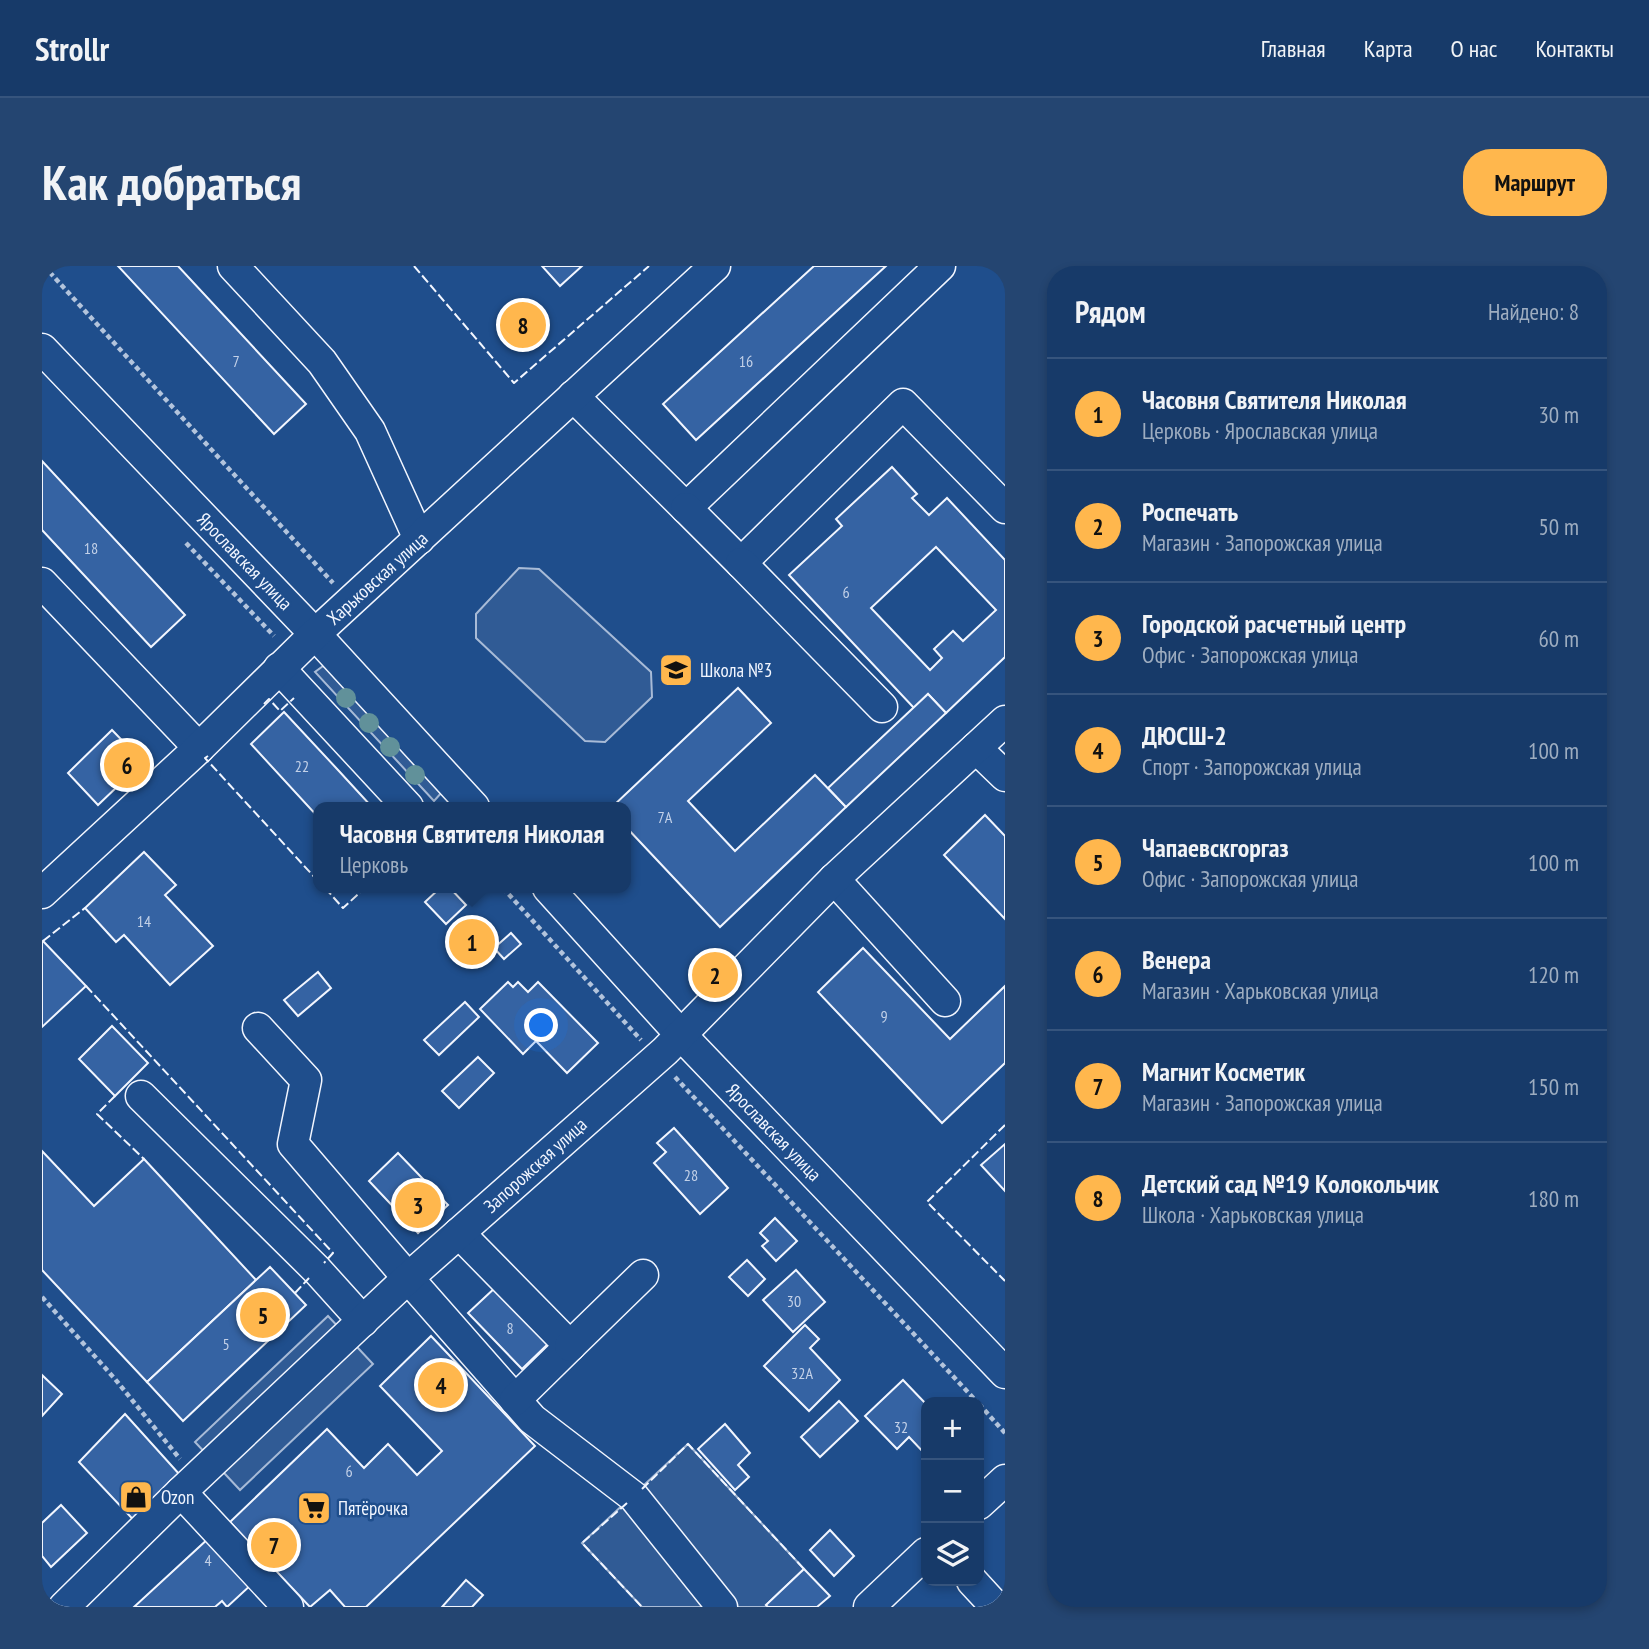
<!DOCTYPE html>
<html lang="ru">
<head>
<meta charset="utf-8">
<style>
  :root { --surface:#173a69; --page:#244571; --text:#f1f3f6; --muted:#9eadc0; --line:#36547d; --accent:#ffb74d }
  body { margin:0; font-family:"PT Sans Narrow",sans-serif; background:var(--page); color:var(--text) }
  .controls { position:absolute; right:21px; bottom:21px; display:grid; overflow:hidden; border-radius:14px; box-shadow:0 4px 10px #0003 }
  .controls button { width:63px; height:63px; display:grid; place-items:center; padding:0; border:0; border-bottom:2px solid var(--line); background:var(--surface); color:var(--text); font:35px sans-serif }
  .you { position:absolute; left:500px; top:760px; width:24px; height:24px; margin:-18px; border:5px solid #fff; border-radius:50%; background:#1a73e8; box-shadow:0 0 0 10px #1a73e833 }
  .badge { display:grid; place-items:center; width:46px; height:46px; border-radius:50%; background:var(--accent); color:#111; font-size:23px; font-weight:700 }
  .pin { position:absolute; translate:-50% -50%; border:4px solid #fff; box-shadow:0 2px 7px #0006 }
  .popup { position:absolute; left:271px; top:536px; width:318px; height:91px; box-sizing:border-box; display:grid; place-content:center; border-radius:14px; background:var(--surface); filter:drop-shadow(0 2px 5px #0005); font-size:23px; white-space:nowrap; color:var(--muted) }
  .popup b { font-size:26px; color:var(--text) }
  .popup::after { content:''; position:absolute; left:50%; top:100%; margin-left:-14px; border:14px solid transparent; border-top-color:var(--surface) }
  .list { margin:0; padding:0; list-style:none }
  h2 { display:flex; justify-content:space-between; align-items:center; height:91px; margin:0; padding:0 28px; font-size:30px }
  h2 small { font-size:23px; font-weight:400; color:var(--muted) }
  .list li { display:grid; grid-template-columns:46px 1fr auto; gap:21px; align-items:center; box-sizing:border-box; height:112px; padding:0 28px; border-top:2px solid var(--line) }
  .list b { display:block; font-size:26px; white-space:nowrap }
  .list p { margin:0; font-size:23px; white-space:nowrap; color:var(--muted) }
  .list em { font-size:23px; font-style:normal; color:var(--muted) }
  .icon { flex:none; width:38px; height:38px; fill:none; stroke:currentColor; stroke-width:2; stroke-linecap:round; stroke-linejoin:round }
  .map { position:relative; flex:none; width:963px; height:1341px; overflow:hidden; border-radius:28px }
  header { display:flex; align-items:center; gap:42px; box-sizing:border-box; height:98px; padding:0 35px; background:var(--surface); border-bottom:2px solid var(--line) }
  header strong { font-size:33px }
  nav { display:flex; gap:38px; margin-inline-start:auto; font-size:24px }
  .intro { display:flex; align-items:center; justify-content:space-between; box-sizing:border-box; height:168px; padding:0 42px }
  h1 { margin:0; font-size:49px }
  .button { padding:18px 32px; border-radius:28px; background:var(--accent); color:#111; font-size:24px; font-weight:700 }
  main { display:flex; gap:42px; padding:0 42px }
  aside { flex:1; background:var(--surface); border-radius:28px; box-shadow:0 4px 10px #0003 }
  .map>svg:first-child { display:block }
  .built { fill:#305b95; stroke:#a8bbd7; stroke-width:2 }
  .building { fill:#3563a3; stroke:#f2f6ff; stroke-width:2; fill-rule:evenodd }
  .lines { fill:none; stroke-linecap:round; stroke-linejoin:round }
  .minor-casing { stroke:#f2f6ff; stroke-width:33 }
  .path { stroke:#b3c4dc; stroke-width:4.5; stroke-dasharray:5 3.5; stroke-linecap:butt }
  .minor { stroke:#1f4e8c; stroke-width:30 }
  .fence { stroke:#f2f6ff; stroke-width:2; stroke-dasharray:9 3.5; stroke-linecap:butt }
  .tree { fill:#61919a }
  .labels { text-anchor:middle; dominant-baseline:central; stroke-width:5; stroke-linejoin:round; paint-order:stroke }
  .number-label { font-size:16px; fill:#c3d1e8 }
  .street-label { font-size:19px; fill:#f2f6ff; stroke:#1f4e8c }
  .poi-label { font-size:19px; fill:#f2f6ff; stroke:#1f4e8c; text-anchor:start }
</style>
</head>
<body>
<header>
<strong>Strollr</strong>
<nav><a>Главная</a><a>Карта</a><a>О нас</a><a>Контакты</a></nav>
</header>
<div class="intro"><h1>Как добраться</h1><a class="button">Маршрут</a></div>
<main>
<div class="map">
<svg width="963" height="1341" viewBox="0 0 963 1341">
  <rect width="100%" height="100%" fill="#1f4e8c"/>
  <g class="built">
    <polygon points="477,302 497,303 609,406 610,431 563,476 543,475 434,372 434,348"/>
    <polygon points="281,400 287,401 401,525 392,535 273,406"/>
    <polygon points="286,1050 331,1098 198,1224 153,1176"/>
    <polygon points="646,1178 762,1303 724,1339 726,1341 600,1341 540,1277"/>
  </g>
  <g class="building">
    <polygon points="76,0 136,0 264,138 232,168"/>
    <polygon points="500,0 540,0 518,20"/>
    <polygon points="772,0 844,0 654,174 621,138"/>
    <polygon points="0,195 143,349 109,381 0,264"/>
    <path d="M850,201L875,228L870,232L887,249L905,232L963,294V391L904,447L886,428L872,442L747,309L800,260L794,253ZM894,281L954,344L921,375L911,365L892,383L900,392L888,404L829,342Z"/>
    <polygon points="696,422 729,457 646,535 693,585 773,509 804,541 678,661 584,561 584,541 570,541"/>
    <polygon points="886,428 904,447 804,541 786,522"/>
    <polygon points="242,446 296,504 330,541 276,541 276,551 209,478"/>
    <polygon points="70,464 101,496 56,539 26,507"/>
    <polygon points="943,549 963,570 963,653 902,589"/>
    <polygon points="102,586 134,619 123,629 171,680 128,719 82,669 74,676 43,642"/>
    <polygon points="398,622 408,622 424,639 404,658 383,636"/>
    <polygon points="432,660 446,677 428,692 413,675"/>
    <polygon points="469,667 479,678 462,693 452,682"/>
    <polygon points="1,675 44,720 0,761 0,676"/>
    <polygon points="821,682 908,773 963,720 963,797 900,857 776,726"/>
    <polygon points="276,706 289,722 256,750 242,734"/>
    <polygon points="466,716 471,721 476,716 486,726 496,716 556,777 525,807 494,775 481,788 438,743"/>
    <polygon points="423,736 437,751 397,789 382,774"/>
    <polygon points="70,760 106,797 73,830 37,793"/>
    <polygon points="436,791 452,807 417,842 400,825"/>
    <polygon points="632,862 686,922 658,948 612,897 624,886 615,877"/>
    <polygon points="963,878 963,925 939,899"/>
    <polygon points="0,885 52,940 102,893 214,1014 105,1116 0,1004"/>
    <polygon points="356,887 406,939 376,967 327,915"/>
    <polygon points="733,952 755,975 734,995 720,980 726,975 718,967"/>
    <polygon points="705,994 723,1013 706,1030 687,1011"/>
    <polygon points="228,1001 264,1039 141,1155 105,1116"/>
    <polygon points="754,1004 783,1036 751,1066 721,1034"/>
    <polygon points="455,1020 508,1076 480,1103 426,1047"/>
    <polygon points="763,1059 777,1073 768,1082 798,1114 767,1145 722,1100"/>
    <polygon points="389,1070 493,1180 324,1341 303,1341 288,1324 268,1341 188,1256 285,1163 322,1202 346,1178 375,1209 400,1185 338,1120"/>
    <polygon points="0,1109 20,1128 0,1150"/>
    <polygon points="861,1114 884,1138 884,1189 867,1171 855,1183 823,1150"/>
    <polygon points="797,1135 816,1155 778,1191 759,1171"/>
    <polygon points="83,1148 147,1219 101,1264 37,1196"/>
    <polygon points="683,1158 708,1187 696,1199 707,1211 693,1224 656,1183"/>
    <polygon points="19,1239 45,1267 9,1301 0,1290 0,1257"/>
    <polygon points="788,1264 812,1290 792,1310 768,1284"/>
    <polygon points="168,1271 211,1317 185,1341 180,1335 173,1341 92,1341"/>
    <polygon points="762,1303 788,1330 775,1341 726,1341 724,1339"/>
    <polygon points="424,1314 441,1329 430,1341 400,1341"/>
  </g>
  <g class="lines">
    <g class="minor-casing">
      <g id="minor">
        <polyline points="191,0 280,96 328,165 377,273"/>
        <polyline points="0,83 273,368 432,541"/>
        <polyline points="531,130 644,242 898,0"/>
        <polyline points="644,242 699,297 861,138 963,242"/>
        <polyline points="699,297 840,441"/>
        <polyline points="0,317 157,482"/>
        <polyline points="237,402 366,541"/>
        <polyline points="934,482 963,510"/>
        <polyline points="792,613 903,735"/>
        <polyline points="506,622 639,769 963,1107"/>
        <polyline points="0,627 157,482 273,368 673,0"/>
        <polyline points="216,762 264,814 251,878 366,1012 490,1153 592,1231 680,1341"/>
        <polyline points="99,830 275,1004 321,1055"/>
        <polyline points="417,967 528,1080 473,1134"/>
        <polyline points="528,1080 601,1009"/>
        <polyline points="139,1226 246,1341"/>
        <polyline points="937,1238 963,1214"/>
        <polyline points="930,1315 954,1341"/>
        <polyline points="22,1341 139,1226 366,1012 623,785 792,613 963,455"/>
        <polyline points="827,1341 884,1287"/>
      </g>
    </g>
    <g class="path">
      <polyline points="2,0 291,317"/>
      <polyline points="144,277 232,370"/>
      <polyline points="461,622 599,774"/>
      <polyline points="633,811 935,1136"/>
      <polyline points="0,1031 73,1113 138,1193"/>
      <polyline points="937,1138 963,1167"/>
    </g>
    <use href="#minor" class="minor"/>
    <g class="fence">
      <polyline points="372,0 472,117 607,0"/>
      <polyline points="222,438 227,433 238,445 252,432"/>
      <polyline points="166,490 163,492 276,615"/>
      <polyline points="283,622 301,642 323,622"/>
      <polyline points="1,675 43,642"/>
      <polyline points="44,720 291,987 282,997"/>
      <polyline points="73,830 55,848 102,893"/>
      <polyline points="963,859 885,936 963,1015"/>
      <polyline points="253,1027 267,1012"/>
      <polyline points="600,1223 646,1178 762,1303 760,1305"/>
      <polyline points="585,1237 540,1277 600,1341"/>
    </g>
  </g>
  <g class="tree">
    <circle cx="304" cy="432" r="10"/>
    <circle cx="327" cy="457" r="10"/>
    <circle cx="348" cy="481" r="10"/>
    <circle cx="373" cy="509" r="10"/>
  </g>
  <defs>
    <g id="school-square" transform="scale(1.75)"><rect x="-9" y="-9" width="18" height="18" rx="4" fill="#ffb74d" stroke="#1f4e8c"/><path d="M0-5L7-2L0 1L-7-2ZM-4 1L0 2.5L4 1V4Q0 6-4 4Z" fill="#111"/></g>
    <g id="shop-square" transform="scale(1.75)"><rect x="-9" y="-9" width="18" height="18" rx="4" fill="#ffb74d" stroke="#1f4e8c"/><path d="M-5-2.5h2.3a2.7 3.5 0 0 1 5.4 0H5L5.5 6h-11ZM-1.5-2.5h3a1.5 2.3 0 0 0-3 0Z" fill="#111"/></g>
    <g id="supermarket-square" transform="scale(1.75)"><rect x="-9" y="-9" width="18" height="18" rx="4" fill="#ffb74d" stroke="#1f4e8c"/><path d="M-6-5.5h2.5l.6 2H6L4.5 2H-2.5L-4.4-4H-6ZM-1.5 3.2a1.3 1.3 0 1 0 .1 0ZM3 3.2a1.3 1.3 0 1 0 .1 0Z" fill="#111"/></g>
  </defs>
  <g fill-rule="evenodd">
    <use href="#school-square" x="634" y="404"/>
    <use href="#shop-square" x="94" y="1231"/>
    <use href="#supermarket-square" x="272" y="1242"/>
  </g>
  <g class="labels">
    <g class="number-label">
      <text x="194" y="95">7</text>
      <text x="704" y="95">16</text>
      <text x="49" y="282">18</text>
      <text x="804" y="326">6</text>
      <text x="260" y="500">22</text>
      <text x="623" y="551">7А</text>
      <text x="102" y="655">14</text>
      <text x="842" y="750">9</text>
      <text x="649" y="909">28</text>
      <text x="752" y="1035">30</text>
      <text x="468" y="1062">8</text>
      <text x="184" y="1078">5</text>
      <text x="760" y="1107">32А</text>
      <text x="859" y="1161">32</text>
      <text x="307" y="1205">6</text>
      <text x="166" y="1294">4</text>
    </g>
    <g class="street-label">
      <text transform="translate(203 295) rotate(46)">Ярославская улица</text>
      <text transform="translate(335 312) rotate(-42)">Харьковская улица</text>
      <text transform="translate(732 866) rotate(46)">Ярославская улица</text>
      <text transform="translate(493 899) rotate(-42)">Запорожская улица</text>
    </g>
    <g class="poi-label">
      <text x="658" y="404">Школа №3</text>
      <text x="119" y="1231">Ozon</text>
      <text x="296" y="1242">Пятёрочка</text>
    </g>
  </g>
</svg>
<div class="controls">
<button>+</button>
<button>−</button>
<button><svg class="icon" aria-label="layers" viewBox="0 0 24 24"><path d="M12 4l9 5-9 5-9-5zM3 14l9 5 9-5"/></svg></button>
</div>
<div class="you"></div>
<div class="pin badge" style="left:430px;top:676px">1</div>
<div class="popup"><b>Часовня Святителя Николая</b>Церковь</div>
<div class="pin badge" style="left:673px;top:709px">2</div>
<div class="pin badge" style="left:376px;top:939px">3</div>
<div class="pin badge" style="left:399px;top:1119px">4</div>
<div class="pin badge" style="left:221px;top:1049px">5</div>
<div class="pin badge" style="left:85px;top:499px">6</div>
<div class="pin badge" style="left:232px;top:1279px">7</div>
<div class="pin badge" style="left:481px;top:59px">8</div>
</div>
<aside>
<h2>Рядом<small>Найдено: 8</small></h2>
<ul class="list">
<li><span class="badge">1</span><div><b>Часовня Святителя Николая</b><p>Церковь · Ярославская улица</p></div><em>30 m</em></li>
<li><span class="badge">2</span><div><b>Роспечать</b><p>Магазин · Запорожская улица</p></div><em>50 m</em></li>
<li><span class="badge">3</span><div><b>Городской расчетный центр</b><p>Офис · Запорожская улица</p></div><em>60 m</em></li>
<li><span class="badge">4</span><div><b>ДЮСШ-2</b><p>Спорт · Запорожская улица</p></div><em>100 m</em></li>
<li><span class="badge">5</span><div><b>Чапаевскгоргаз</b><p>Офис · Запорожская улица</p></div><em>100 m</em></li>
<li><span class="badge">6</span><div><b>Венера</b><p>Магазин · Харьковская улица</p></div><em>120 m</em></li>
<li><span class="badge">7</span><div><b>Магнит Косметик</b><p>Магазин · Запорожская улица</p></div><em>150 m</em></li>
<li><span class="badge">8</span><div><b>Детский сад №19 Колокольчик</b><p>Школа · Харьковская улица</p></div><em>180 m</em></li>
</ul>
</aside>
</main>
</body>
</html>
